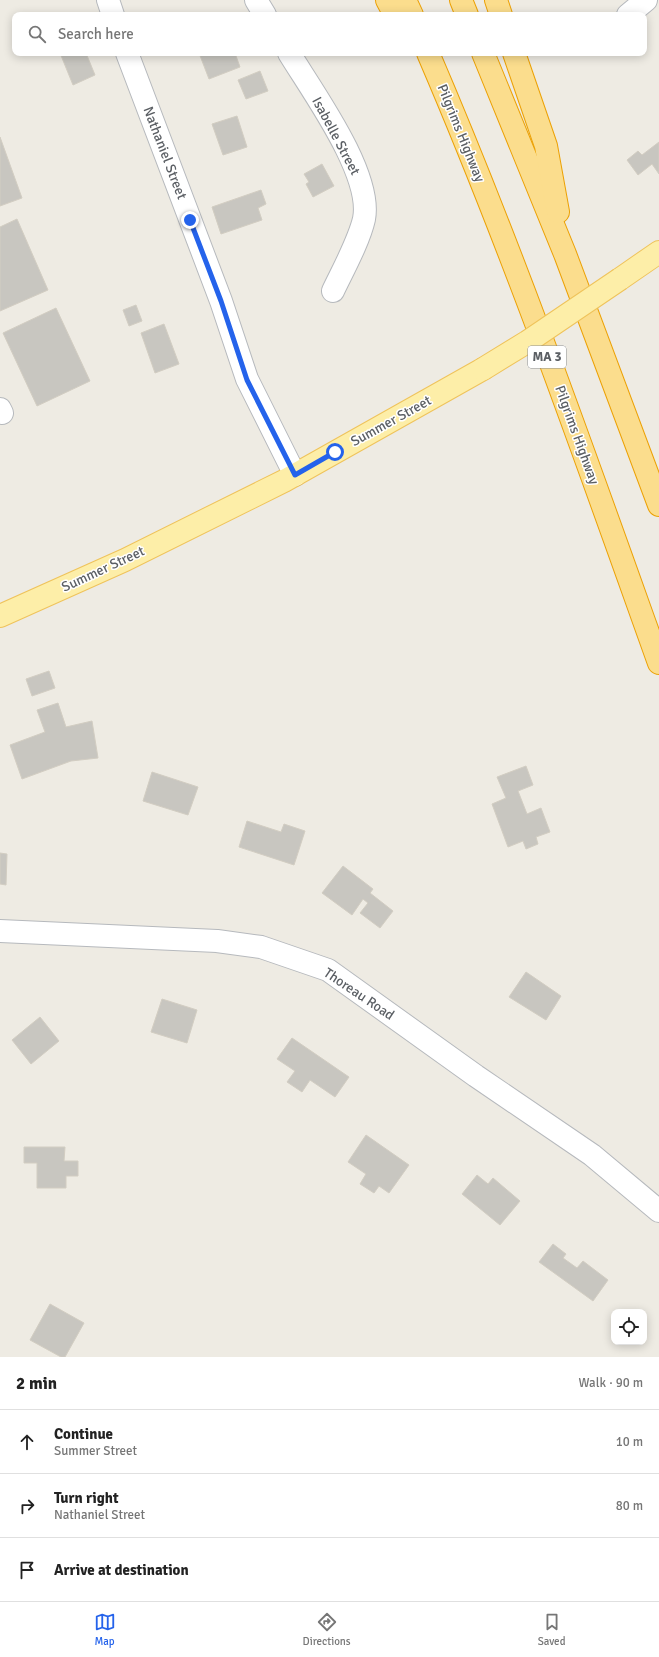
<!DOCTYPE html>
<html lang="en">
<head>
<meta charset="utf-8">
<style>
  :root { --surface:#fff; --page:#f2f2f2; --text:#222; --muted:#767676; --line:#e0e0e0; --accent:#2563eb }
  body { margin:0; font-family:Signika,sans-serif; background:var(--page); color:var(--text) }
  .controls { position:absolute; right:12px; bottom:12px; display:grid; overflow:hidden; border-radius:8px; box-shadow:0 2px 10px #0003 }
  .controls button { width:36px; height:36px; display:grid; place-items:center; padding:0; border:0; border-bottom:1px solid var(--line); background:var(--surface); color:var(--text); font:20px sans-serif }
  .stop { position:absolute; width:12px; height:12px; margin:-9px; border:3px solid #2563eb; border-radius:50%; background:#fff }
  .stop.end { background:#2563eb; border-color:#fff; box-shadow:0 1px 4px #0008 }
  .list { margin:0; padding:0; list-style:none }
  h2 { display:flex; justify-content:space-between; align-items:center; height:52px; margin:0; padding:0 16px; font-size:17px }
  h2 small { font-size:13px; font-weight:400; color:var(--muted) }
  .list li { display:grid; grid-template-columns:26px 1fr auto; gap:12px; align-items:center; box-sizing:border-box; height:64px; padding:0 16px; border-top:1px solid var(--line) }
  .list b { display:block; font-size:15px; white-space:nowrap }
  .list p { margin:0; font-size:13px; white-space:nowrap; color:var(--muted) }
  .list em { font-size:13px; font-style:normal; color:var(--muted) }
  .icon { flex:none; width:22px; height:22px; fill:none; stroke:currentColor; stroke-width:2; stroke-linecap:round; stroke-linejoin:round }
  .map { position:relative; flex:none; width:659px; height:1357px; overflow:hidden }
  .search { position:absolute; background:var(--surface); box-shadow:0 2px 10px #0003; left:12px; right:12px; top:12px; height:44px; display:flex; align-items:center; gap:10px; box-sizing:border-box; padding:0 14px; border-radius:8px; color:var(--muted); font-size:15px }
  .sheet { height:244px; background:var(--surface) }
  nav { display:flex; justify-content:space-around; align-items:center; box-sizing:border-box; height:56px; border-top:1px solid var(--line); background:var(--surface); font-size:11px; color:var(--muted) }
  nav a { display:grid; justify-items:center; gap:2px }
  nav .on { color:var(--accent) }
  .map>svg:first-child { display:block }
  .building { fill:#c8c6c0; stroke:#d2cdc2 }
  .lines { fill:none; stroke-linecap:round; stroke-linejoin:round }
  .minor-casing { stroke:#b6b9bd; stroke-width:24 }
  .major-casing { stroke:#efc35b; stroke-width:24 }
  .highway-casing { stroke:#eca105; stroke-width:24 }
  .minor { stroke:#fff; stroke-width:22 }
  .major { stroke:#fdeea8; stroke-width:22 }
  .highway { stroke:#fbdd8d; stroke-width:22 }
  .major-bridge-casing { stroke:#efc35b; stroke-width:24; stroke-linecap:butt }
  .major-bridge { stroke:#fdeea8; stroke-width:22 }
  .route { stroke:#2563eb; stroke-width:5 }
  .labels { text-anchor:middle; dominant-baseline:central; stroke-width:3; stroke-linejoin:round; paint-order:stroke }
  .shield { fill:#fff; stroke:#8c8f92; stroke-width:1 }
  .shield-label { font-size:13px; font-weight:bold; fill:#5b5f64 }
  .street-label { font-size:14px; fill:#5b5f64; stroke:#fff }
</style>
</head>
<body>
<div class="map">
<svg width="659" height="1357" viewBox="0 0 659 1357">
  <rect width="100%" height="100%" fill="#eeebe3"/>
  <g class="building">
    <polygon points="60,53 86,53 95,75 73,85"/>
    <polygon points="199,53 235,53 240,67 209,79"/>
    <polygon points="260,71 268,91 246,99 238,80"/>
    <polygon points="237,116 247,147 223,155 212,124"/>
    <polygon points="0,137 22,198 0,206"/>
    <polygon points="659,142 659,174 652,164 638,175 627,160 638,151 642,155"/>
    <polygon points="322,164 334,186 313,197 306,184 309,182 304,174"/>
    <polygon points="261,190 266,204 258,208 262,220 221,234 212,207"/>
    <polygon points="17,219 48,290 0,311 0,227"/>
    <polygon points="136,305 142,321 129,326 123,310"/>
    <polygon points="56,308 90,381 37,406 3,333"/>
    <polygon points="164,324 179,364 155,373 141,333"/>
    <polygon points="49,671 55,688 32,696 26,679"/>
    <polygon points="58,703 66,727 92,721 98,758 71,761 22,779 10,745 45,732 37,710"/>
    <polygon points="526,766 533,785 518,791 527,814 541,808 550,832 536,837 538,844 526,849 523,841 508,847 492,804 506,798 497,777"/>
    <polygon points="152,772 198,787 188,815 143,801"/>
    <polygon points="247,821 281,832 284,824 305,831 294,865 239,847"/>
    <polygon points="0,853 7,854 6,885 0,884"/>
    <polygon points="343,866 373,889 370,893 393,911 380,928 360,913 368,903 363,899 352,915 322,893"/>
    <polygon points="526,972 561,996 546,1020 509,997"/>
    <polygon points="162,999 197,1010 187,1043 151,1032"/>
    <polygon points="40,1017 59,1041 31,1064 12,1040"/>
    <polygon points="292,1038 349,1077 335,1097 310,1080 302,1092 287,1082 295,1071 277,1059"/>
    <polygon points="366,1135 409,1165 389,1193 379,1186 374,1193 360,1184 366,1174 348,1162"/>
    <polygon points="24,1147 65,1147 64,1161 78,1161 78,1176 66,1176 66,1188 37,1188 37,1163 24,1163"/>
    <polygon points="477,1175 488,1184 493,1178 520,1201 500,1225 462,1194"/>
    <polygon points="553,1244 566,1254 563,1258 577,1268 583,1261 608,1280 593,1301 539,1262"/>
    <polygon points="50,1304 84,1323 65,1357 61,1357 30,1340"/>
  </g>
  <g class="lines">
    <g class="minor-casing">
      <g id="minor">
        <polyline points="108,0 113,15"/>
        <polyline points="256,0 265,15"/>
        <polyline points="628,15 646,0"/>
        <polyline points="127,53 221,301 247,379 295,475"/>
        <path d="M289,53C312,91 373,174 364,219C359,241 343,270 333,291"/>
        <polyline points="0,409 2,413"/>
        <polyline points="0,931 217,941 261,947 328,970 476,1076 592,1155 659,1211"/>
      </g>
    </g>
    <g class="major-casing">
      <g id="major">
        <polyline points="620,279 659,252"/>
        <polyline points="0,616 125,560 284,481 483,369"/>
      </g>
    </g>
    <g class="highway-casing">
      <g id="highway">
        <polyline points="387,0 395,15"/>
        <polyline points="405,0 412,15"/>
        <polyline points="461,0 467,15"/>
        <polyline points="496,0 501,15"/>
        <path d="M428,53C514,253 586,459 659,663"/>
        <polyline points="483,53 565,254 659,505"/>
        <polyline points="514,53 546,146 558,212"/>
      </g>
    </g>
    <use href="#minor" class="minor"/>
    <use href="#major" class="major"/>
    <use href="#highway" class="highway"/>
    <g class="major-bridge-casing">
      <polyline id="major-bridge" points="483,369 527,342 620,279"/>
    </g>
    <use href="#major-bridge" class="major-bridge"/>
  </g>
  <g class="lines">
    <polyline class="route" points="190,220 221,301 247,380 295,475 335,452"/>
  </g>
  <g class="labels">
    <rect class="shield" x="528" y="346" width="38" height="22" rx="3"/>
    <g class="shield-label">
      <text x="547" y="357">MA 3</text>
    </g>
    <g class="street-label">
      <text transform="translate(461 133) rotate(68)">Pilgrims Highway</text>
      <text transform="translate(336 136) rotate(62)">Isabelle Street</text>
      <text transform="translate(165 153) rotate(69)">Nathaniel Street</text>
      <text transform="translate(391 421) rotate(-29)">Summer Street</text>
      <text transform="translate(577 435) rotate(70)">Pilgrims Highway</text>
      <text transform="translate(103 569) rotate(-25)">Summer Street</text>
      <text transform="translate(359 994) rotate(34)">Thoreau Road</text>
    </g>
  </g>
</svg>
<div class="controls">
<button><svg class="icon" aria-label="locate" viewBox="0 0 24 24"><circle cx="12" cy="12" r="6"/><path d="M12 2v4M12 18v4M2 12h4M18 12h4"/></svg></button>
</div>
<div class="stop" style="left:335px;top:452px"></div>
<div class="stop end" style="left:190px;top:220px"></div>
<div class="search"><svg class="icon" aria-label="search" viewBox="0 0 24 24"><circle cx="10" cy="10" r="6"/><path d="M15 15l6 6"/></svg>Search here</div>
</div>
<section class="sheet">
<h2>2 min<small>Walk · 90 m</small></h2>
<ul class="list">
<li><svg class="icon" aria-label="ahead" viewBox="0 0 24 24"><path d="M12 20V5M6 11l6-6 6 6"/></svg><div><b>Continue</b><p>Summer Street</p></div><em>10 m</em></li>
<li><svg class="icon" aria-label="right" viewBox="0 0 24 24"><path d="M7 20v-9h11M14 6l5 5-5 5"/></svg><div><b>Turn right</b><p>Nathaniel Street</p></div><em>80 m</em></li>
<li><svg class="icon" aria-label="arrive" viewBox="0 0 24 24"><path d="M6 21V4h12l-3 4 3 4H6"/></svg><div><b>Arrive at destination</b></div></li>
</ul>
</section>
<nav>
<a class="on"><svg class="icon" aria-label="map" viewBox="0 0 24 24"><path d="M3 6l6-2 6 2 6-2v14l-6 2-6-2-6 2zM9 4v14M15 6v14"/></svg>Map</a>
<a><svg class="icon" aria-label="directions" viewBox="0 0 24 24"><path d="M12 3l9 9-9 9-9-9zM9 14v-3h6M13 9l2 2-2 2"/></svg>Directions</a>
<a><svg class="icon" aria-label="saved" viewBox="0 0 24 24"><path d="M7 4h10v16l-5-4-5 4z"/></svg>Saved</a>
</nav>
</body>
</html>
